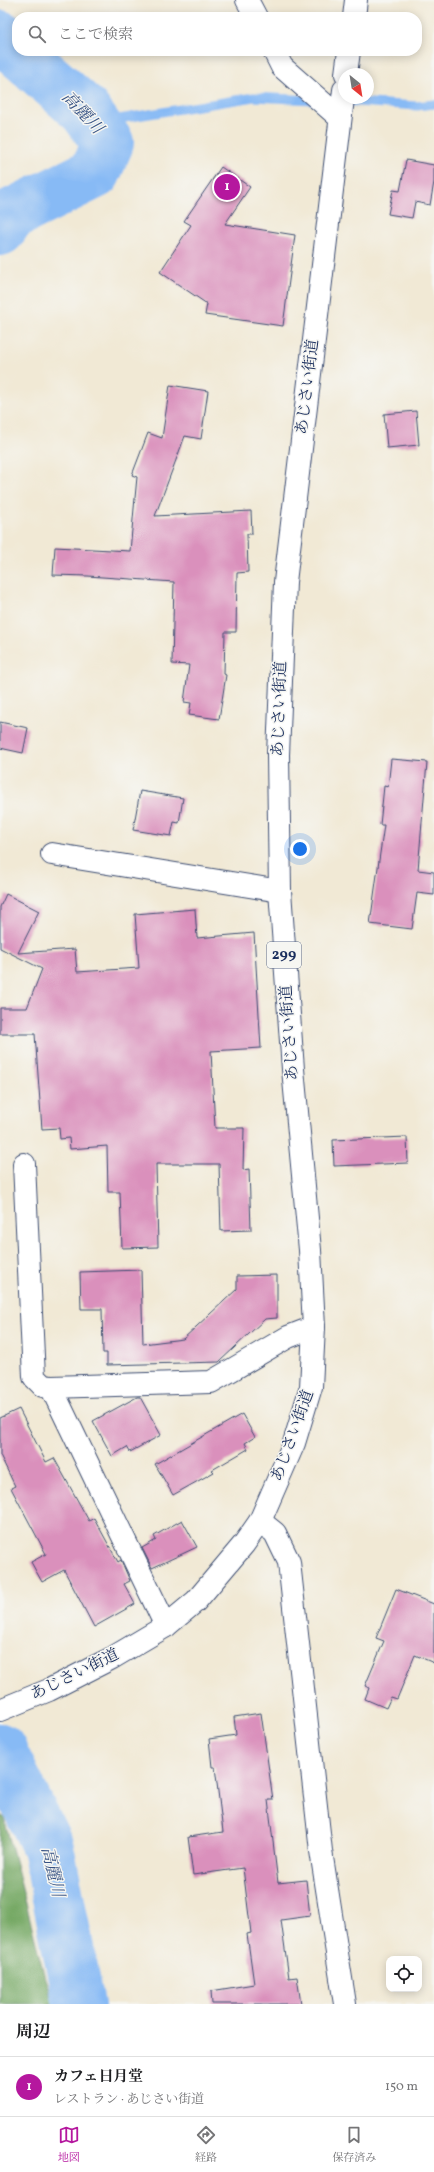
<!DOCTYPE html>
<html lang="ja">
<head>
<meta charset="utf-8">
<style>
  :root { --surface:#fff; --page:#f6f6f6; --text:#202124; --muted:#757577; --line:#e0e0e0; --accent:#b5179e }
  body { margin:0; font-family:Vollkorn,"Noto Serif JP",serif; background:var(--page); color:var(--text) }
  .controls { position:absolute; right:12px; bottom:12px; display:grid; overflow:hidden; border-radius:8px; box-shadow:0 2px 10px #0003 }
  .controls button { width:36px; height:36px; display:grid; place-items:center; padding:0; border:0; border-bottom:1px solid var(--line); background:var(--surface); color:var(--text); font:20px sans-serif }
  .compass { position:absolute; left:338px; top:68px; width:36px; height:36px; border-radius:50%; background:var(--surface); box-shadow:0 2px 10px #0003; rotate:150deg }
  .you { position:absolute; left:300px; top:849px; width:14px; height:14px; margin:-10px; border:3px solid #fff; border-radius:50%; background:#1a73e8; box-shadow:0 0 0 6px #1a73e833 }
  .badge { display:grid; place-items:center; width:26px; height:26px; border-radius:50%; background:var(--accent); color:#fff; font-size:13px; font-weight:700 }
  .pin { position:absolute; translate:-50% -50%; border:2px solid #fff; box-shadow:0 1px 4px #0006 }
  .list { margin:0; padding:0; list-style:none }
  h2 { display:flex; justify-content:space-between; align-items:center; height:52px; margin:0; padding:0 16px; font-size:17px }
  h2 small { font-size:13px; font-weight:400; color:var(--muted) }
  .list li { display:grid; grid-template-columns:26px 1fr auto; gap:12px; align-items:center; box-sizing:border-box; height:60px; padding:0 16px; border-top:1px solid var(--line) }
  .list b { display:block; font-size:15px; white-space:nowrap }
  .list p { margin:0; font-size:13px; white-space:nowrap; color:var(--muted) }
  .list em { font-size:13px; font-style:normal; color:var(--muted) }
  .icon { flex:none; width:22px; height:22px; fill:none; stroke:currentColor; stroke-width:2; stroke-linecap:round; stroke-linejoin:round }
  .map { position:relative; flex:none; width:434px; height:2004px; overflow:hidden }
  .search { position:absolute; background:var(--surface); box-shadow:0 2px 10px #0003; left:12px; right:12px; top:12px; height:44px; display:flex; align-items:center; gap:10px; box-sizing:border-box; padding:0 14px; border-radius:16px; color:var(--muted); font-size:15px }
  .sheet { height:112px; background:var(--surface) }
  nav { display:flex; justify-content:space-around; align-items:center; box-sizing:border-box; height:56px; border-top:1px solid var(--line); background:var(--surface); font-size:11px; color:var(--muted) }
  nav a { display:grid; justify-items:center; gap:2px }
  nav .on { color:var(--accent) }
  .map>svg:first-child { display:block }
  .forest { fill:#74a864; stroke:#486c61 }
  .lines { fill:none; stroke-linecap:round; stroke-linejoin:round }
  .stream { stroke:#87baf5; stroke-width:9 }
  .river { stroke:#87baf5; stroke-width:52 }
  .building { fill:#da90bc }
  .minor-casing { stroke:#3b4b70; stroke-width:24 }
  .highway-casing { stroke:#3b4b70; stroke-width:24 }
  .minor { stroke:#fff; stroke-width:22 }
  .highway { stroke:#fff; stroke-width:22 }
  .labels { text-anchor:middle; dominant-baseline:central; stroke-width:3; stroke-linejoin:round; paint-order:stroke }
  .shield { fill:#f6f6f2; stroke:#5d6b8a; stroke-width:1 }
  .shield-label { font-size:15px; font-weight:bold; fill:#1b2f5e }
  .street-label { font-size:16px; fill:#1b2f5e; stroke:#f6f6f2 }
  .water-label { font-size:17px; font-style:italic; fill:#365284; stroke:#f6f6f2 }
</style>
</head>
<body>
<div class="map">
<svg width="434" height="2004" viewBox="0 0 434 2004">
  <rect width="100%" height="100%" fill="#f6f6f2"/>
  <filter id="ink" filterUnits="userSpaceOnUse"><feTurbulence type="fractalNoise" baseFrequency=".025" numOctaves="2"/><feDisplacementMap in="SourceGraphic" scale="8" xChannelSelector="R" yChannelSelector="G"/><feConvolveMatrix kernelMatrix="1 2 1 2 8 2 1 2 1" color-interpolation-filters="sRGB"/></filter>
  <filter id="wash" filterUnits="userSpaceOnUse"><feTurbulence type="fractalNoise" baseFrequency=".012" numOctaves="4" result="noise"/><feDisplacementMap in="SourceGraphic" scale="16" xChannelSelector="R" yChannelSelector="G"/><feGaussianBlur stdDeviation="0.9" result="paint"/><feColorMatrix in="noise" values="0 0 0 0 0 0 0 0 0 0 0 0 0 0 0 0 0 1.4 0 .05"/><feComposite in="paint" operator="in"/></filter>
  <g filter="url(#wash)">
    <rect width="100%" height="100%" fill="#f1e9d5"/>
    <polygon class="forest" points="0,1816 4,1817 45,1978 54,2004 0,2004"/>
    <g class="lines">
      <g class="stream">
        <polyline points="342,101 417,106 434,104"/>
        <polyline points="94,123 254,97 313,100"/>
      </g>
      <g class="river">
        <polyline points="0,36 85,111 108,143 95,173 10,215 0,230"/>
        <polyline points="0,1749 48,1847 79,2004"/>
      </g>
    </g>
    <g id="blocks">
      <g class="building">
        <polygon points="406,160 434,165 434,182 430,205 415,202 412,218 388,214 393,190 400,191"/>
        <polygon points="221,167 250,187 225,224 295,235 283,326 205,315 207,304 160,272 191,225 184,221"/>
        <polygon points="170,385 208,391 201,439 185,436 155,516 251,511 252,534 247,534 248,572 237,573 236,632 225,632 224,674 226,675 219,719 189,715 191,703 184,702 189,665 172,664 174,582 88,576 53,575 55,547 130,551 137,477 132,475 148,433 162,438"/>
        <polygon points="416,411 419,445 387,448 384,414"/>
        <polygon points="0,722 28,728 23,753 0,748"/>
        <polygon points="391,759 427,762 418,870 434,872 434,895 417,893 412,929 370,924 384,825 380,825 384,786 388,787"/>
        <polygon points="140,791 183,798 179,823 174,822 171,836 133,830"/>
        <polygon points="6,894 39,911 18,953 75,949 77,972 139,968 135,914 195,909 197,938 254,933 261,1048 211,1051 215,1128 244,1128 243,1170 249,1169 251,1230 221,1231 219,1164 156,1164 158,1247 122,1248 120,1192 108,1192 107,1146 70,1149 69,1138 60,1139 59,1128 42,1129 35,1034 0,1034 0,1008 27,1008 42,969 0,948 0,907"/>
        <polygon points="407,1137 408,1163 334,1166 333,1140"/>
        <polygon points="141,1270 143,1344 183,1339 237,1289 237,1276 277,1275 277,1318 265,1319 219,1362 107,1365 107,1353 103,1353 102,1309 81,1309 80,1272"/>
        <polygon points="137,1397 140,1397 161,1435 130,1452 127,1447 112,1456 93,1421"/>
        <polygon points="19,1409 46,1462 54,1458 89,1521 94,1518 118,1562 121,1560 130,1581 124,1584 135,1604 94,1627 64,1570 42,1582 31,1562 46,1554 11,1488 15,1486 0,1455 0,1418"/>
        <polygon points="242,1414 255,1437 245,1443 248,1449 212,1470 214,1472 173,1495 155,1464"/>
        <polygon points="182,1520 197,1547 152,1568 142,1548 156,1540 154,1536"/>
        <polygon points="396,1589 434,1604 434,1663 415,1655 397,1699 391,1697 386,1708 365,1699 369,1688 365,1686 384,1641 376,1638"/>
        <polygon points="261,1713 273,1800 268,1800 278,1883 306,1880 310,1916 281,1920 289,1978 297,1977 301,2004 212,2004 211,1991 254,1984 247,1934 251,1933 243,1868 193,1875 188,1837 223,1832 215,1767 212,1767 209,1739 236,1735 234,1717"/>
      </g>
    </g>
  </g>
  <g filter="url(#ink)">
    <use href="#blocks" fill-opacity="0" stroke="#3b4b70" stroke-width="1"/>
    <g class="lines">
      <g class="minor-casing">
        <g id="minor">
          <polyline points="247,0 256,17"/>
          <polyline points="274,51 282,67 340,118"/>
          <polyline points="52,854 280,891"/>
          <polyline points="24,1164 34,1377 43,1386 51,1387 211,1382 288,1337 314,1327"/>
          <polyline points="51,1387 166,1626"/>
          <polyline points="260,1521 275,1533 289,1562 321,1851 345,2004"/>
        </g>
      </g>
      <g class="highway-casing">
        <g id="highway">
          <polyline points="354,17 356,0"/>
          <polyline points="346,74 349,51"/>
          <polyline points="0,1710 49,1690 112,1658 166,1626 196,1601 244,1544 260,1521 294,1443 311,1387 314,1327 310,1250 293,1069 280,891 278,755 285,582 344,90"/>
        </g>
      </g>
      <use href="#minor" class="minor"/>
      <use href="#highway" class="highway"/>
    </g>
  </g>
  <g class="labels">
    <rect class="shield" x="267" y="942" width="34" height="26" rx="3"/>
    <g class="shield-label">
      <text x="284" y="955">299</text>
    </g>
    <g class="street-label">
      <text transform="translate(308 387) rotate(-83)">あじさい街道</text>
      <text transform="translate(280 709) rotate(-88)">あじさい街道</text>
      <text transform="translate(290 1033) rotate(-94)">あじさい街道</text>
      <text transform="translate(293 1436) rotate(-70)">あじさい街道</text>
      <text transform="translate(75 1675) rotate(-26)">あじさい街道</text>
    </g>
    <g class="water-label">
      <text transform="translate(82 113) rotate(47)">高麗川</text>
      <text transform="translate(52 1872) rotate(77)">高麗川</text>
    </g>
  </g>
</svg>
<div class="controls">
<button><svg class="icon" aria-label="locate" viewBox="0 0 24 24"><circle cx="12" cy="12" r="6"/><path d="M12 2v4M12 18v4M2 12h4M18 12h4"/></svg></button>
</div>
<svg class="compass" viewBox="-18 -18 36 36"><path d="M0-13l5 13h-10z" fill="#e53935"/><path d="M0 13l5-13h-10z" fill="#757577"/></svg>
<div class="you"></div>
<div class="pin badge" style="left:227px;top:187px">1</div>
<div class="search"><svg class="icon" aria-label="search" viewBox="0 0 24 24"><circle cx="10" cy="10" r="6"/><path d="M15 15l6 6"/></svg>ここで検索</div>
</div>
<section class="sheet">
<h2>周辺<small></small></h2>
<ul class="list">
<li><span class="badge">1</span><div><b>カフェ日月堂</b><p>レストラン · あじさい街道</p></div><em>150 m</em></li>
</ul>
</section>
<nav>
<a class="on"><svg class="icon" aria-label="map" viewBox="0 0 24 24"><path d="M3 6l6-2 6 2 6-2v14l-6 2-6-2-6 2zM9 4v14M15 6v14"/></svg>地図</a>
<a><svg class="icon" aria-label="directions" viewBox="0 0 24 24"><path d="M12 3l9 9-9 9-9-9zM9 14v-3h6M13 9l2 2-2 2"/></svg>経路</a>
<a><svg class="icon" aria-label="saved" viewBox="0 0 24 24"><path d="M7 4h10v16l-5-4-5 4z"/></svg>保存済み</a>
</nav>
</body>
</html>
